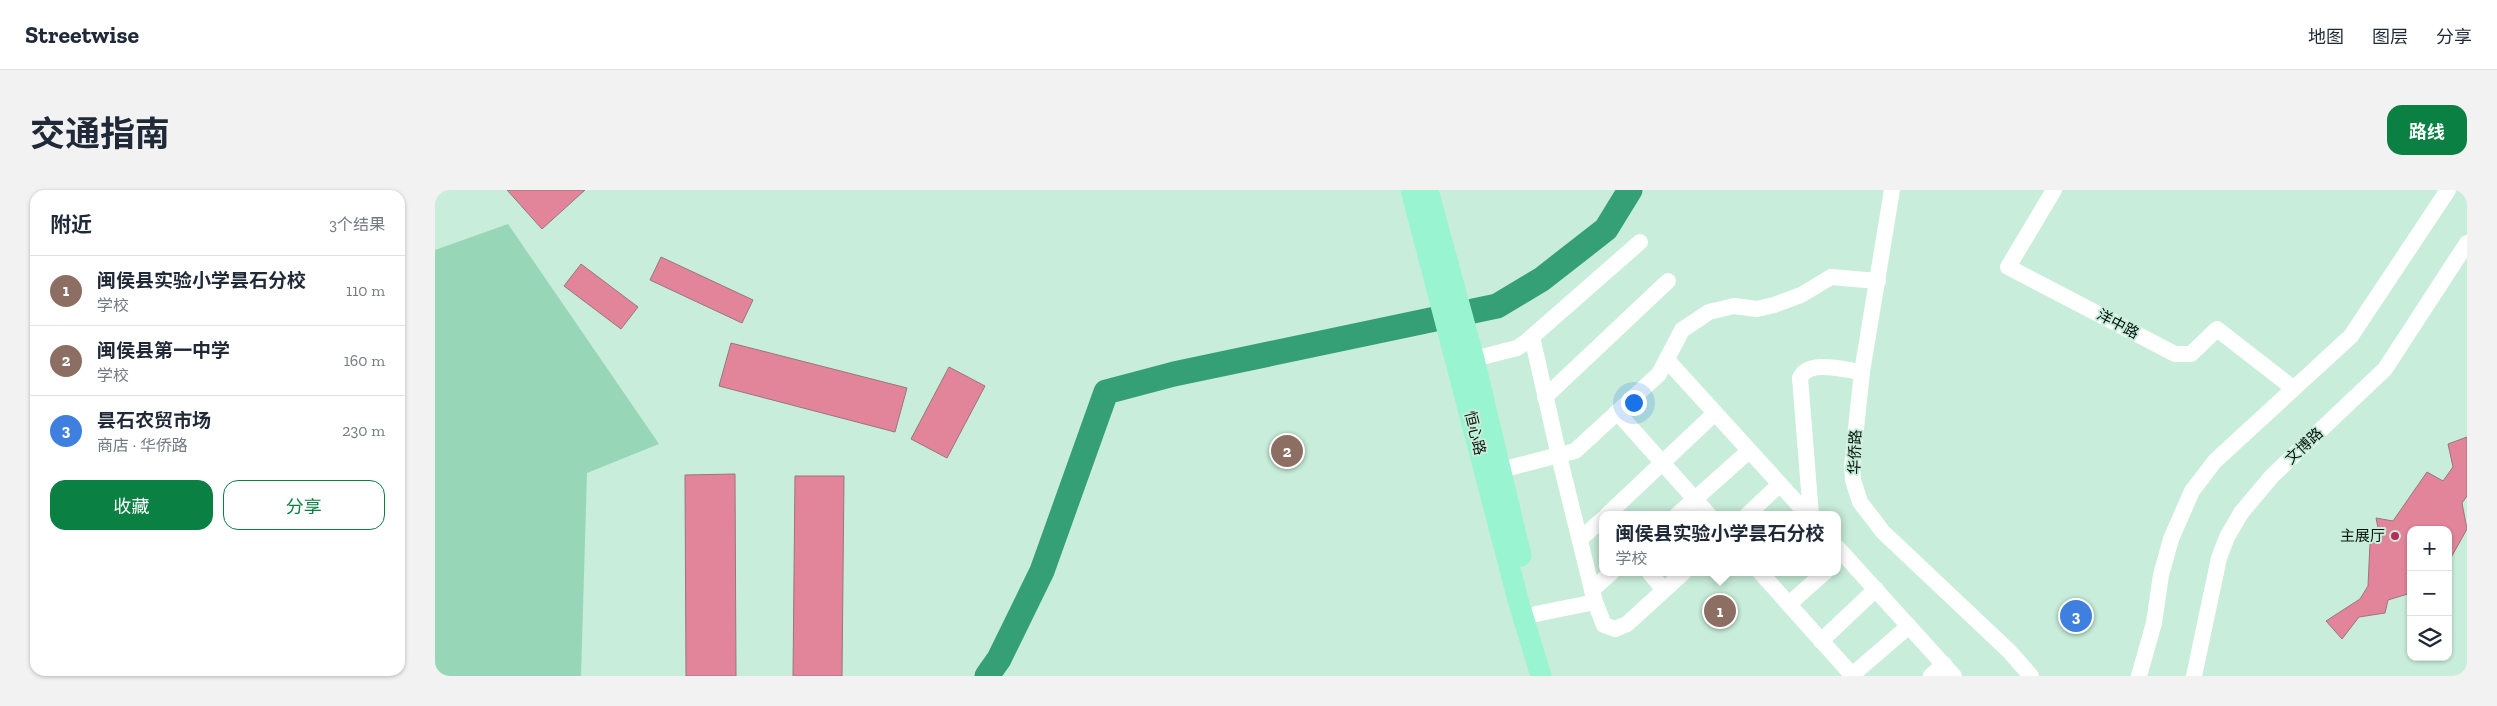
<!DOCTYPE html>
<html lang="zh">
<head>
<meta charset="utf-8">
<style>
  :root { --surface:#fff; --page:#f2f2f3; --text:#1f2937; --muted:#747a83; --line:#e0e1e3; --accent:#0b8043 }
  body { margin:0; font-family:"Zilla Slab","Noto Sans SC",serif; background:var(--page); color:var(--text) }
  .controls { position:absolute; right:15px; bottom:15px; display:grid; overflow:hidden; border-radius:10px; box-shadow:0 1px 4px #0004 }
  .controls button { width:45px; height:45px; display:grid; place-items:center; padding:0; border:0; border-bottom:1px solid var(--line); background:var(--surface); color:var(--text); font:25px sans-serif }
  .you { position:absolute; left:1198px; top:212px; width:18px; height:18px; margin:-12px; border:4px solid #fff; border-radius:50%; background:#1a73e8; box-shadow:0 0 0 8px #1a73e833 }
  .badge { display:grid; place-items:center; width:32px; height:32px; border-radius:50%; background:var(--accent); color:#fff; font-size:16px; font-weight:700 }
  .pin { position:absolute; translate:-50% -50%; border:2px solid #fff; box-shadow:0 1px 5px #0006 }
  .popup { position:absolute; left:1164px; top:321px; width:242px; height:65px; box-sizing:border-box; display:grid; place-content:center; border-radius:10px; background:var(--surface); filter:drop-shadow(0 1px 4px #0005); font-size:16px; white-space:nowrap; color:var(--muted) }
  .popup b { font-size:19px; color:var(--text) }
  .popup::after { content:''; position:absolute; left:50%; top:100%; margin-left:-10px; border:10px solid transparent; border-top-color:var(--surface) }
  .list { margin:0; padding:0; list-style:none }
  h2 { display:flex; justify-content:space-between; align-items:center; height:65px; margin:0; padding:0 20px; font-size:21px }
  h2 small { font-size:16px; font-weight:400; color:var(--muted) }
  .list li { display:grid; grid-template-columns:32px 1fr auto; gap:15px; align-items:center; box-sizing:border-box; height:70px; padding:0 20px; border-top:1px solid var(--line) }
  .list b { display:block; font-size:19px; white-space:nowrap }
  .list p { margin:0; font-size:16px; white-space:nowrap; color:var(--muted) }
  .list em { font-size:16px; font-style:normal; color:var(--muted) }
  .actions { display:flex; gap:10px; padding:15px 20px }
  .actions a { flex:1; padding:11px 0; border:1px solid var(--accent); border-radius:15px; text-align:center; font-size:18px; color:var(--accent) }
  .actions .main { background:var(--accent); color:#fff }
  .icon { flex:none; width:28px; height:28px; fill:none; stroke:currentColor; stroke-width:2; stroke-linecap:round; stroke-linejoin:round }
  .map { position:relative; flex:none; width:2032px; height:486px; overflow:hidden; border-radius:15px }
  header { display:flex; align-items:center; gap:30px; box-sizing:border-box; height:70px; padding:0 25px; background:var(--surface); border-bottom:1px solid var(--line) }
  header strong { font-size:24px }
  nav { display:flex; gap:28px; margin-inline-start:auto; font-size:18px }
  .intro { display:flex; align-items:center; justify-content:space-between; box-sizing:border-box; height:120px; padding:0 30px }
  h1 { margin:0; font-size:35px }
  .button { padding:12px 22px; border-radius:15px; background:var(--accent); color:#fff; font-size:18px; font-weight:700 }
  main { display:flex; gap:30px; padding:0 30px }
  aside { flex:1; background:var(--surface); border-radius:15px; box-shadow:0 1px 4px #0004 }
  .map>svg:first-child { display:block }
  .green { fill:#97d6b7 }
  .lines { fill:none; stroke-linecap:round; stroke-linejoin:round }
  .river { stroke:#359f75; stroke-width:25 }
  .building { fill:#e2859a; stroke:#9a757c }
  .minor { stroke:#fff; stroke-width:16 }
  .major { stroke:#99f5d1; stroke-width:21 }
  .poi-dot { fill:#b92b5b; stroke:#c8edda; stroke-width:2 }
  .labels { text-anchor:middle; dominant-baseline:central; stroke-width:4; stroke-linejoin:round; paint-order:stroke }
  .street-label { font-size:15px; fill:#07150e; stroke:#c8edda }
  .poi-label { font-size:15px; fill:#07150e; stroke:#c8edda; text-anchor:end }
</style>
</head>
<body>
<header>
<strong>Streetwise</strong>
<nav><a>地图</a><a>图层</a><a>分享</a></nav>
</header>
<div class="intro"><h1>交通指南</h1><a class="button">路线</a></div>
<main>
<aside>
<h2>附近<small>3个结果</small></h2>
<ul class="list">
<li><span class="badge" style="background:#8d6e63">1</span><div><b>闽侯县实验小学昙石分校</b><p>学校</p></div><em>110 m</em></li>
<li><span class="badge" style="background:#8d6e63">2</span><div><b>闽侯县第一中学</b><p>学校</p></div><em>160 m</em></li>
<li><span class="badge" style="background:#3f7fe0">3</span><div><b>昙石农贸市场</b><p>商店 · 华侨路</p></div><em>230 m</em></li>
</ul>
<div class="actions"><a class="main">收藏</a><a>分享</a></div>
</aside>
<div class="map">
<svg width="2032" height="486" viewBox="0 0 2032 486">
  <rect width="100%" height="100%" fill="#c8edda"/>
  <polygon class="green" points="73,34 224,254 152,283 146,486 0,486 0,60"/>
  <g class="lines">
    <polyline class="river" points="552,486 564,469 607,381 671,202 739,184 1062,116 1107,89 1171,39 1195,0"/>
  </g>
  <g class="building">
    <polygon points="72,0 150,0 107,39"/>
    <polygon points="226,67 318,110 307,133 215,90"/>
    <polygon points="146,74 203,117 186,139 129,96"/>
    <polygon points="296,153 472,198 460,242 284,196"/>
    <polygon points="514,177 550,196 512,268 476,249"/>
    <polygon points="2032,247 2032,306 2027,313 2032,339 2013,373 2013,340 1976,340 1976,403 1953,410 1950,423 1924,427 1907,449 1891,431 1925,409 1933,396 1935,353 1946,353 1941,328 1958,331 1992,282 2008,291 2018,277 2013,254"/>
    <polygon points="300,284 301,486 251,486 250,285"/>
    <polygon points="360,286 409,286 407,486 358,486"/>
  </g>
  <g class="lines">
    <g class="minor">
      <polyline points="1457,0 1427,182 1417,276 1418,290 1425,312 1448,342 1574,461 1596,486"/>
      <polyline points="1619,0 1573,77 1740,164 1756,164 1782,139 1858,198"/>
      <polyline points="1097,147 1124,266 1160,412 1169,435 1180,439 1192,434 1249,382"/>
      <polyline points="1039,169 1082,158 1091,152 1205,52"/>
      <polyline points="1232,170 1373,325"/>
      <polyline points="1110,207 1233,91"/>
      <polyline points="1182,222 1274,325"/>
      <polyline points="1066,280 1140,261 1224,184 1247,140 1274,122 1299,116 1322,119 1339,115 1366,105 1396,87 1443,91"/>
      <polyline points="1172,325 1280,223"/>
      <polyline points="1242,325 1314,261"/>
      <polyline points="1312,325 1345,294"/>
      <path d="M1376,325L1365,188C1374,169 1409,180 1427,182"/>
      <polyline points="1145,349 1168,329"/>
      <polyline points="1402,357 1519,486"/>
      <polyline points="1214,382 1229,400"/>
      <polyline points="1325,382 1418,486"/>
      <polyline points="1157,400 1177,382"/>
      <polyline points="1354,414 1390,382"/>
      <polyline points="1101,424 1160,412"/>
      <polyline points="1386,451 1441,399"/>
      <polyline points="1417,485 1474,436"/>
      <polyline points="1496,486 1509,474"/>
      <polyline points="1704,486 1719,433 1726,385 1736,349 1757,301 1780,271 1916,146 2013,0"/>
      <polyline points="1759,486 1784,368 1792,347 1806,323 1837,286 1950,179 2032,53"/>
    </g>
    <g class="major">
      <polyline points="976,0 1083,410 1106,486"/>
      <polyline points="993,0 1039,169 1086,366"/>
    </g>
  </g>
  <circle class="poi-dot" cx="1960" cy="346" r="5"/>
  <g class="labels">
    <g class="street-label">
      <text transform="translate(1683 134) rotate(28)">洋中路</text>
      <text transform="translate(1040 243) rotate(76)">恒心路</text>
      <text transform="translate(1869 256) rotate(-43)">文博路</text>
      <text transform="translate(1420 262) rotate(-88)">华侨路</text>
    </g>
    <g class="poi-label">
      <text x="1950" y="346">主展厅</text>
    </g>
  </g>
</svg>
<div class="controls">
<button>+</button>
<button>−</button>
<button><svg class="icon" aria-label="layers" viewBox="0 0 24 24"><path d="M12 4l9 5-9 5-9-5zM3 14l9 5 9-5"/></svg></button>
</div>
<div class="you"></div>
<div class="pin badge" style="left:1285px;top:421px;background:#8d6e63">1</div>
<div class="popup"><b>闽侯县实验小学昙石分校</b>学校</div>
<div class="pin badge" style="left:852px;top:261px;background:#8d6e63">2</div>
<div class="pin badge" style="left:1641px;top:426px;background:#3f7fe0">3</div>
</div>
</main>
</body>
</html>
